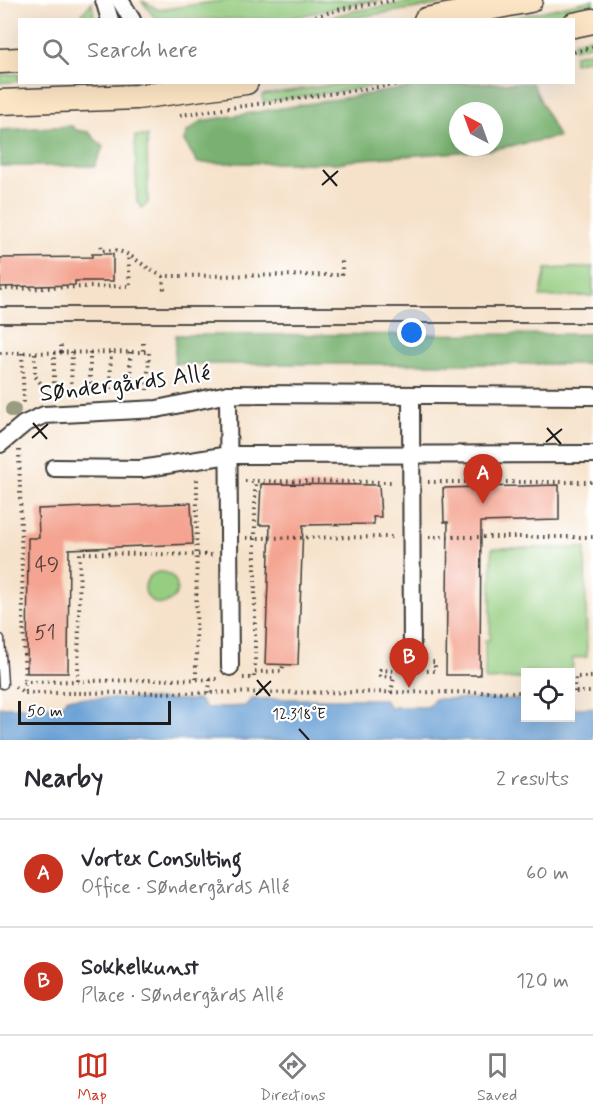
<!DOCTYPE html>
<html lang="en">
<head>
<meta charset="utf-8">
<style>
  :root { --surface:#fff; --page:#f7f7f7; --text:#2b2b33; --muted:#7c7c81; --line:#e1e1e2; --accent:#c8321e }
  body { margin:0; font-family:Mynerve,sans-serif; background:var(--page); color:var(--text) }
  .controls { position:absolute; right:18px; bottom:18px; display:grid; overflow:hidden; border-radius:0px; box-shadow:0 6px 24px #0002 }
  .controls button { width:54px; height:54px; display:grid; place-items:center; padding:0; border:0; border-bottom:2px solid var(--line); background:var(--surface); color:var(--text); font:30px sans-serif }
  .compass { position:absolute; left:449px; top:102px; width:54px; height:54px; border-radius:50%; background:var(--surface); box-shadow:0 6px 24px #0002; rotate:319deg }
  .scale { position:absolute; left:18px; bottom:15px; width:153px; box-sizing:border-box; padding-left:6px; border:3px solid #1c1c1c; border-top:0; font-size:16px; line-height:21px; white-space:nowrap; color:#1c1c1c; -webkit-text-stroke:4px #fff; paint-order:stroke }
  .you { position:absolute; left:412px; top:333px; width:21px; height:21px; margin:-15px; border:4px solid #fff; border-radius:50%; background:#1a73e8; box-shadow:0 0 0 9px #1a73e833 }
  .badge { display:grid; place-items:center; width:39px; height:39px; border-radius:50%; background:var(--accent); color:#fff; font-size:20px; font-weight:700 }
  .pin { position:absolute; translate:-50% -50px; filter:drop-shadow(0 2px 3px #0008) }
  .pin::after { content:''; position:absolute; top:32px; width:21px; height:18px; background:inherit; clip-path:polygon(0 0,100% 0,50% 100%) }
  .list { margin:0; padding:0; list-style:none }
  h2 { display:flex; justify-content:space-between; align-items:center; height:78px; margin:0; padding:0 24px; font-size:26px }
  h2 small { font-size:20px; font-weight:400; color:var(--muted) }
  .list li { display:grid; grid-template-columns:39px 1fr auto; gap:18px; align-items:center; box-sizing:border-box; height:108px; padding:0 24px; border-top:2px solid var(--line) }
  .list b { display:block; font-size:22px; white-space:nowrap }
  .list p { margin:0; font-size:20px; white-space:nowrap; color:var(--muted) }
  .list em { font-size:20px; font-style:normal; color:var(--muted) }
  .icon { flex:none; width:33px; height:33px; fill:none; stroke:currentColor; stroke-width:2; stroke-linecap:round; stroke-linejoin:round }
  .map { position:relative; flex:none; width:593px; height:740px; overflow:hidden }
  .search { position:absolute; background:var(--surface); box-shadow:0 6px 24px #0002; left:18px; right:18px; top:18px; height:66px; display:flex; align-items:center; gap:15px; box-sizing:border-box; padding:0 21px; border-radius:0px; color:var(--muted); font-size:22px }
  .sheet { height:294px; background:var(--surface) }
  nav { display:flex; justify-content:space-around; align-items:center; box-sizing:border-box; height:84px; border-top:2px solid var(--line); background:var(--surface); font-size:16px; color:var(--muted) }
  nav a { display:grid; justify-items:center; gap:3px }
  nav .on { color:var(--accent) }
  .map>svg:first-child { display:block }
  .green { fill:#96ce81; stroke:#59754e; stroke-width:1.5 }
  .forest { fill:#78b16f; stroke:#4a6646; stroke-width:1.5; fill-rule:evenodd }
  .water { fill:#669ed4; stroke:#415d78; stroke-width:1.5 }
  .building { fill:#f4a491 }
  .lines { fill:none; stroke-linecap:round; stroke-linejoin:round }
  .lane-casing { stroke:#3d3a36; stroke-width:11 }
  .street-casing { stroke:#3d3a36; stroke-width:20 }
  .secondary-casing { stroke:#3d3a36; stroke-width:27 }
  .path { stroke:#3d3a36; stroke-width:4; stroke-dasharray:1.5 4.5; stroke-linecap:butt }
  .lane { stroke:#fff; stroke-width:8 }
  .street { stroke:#fff; stroke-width:16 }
  .secondary { stroke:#fce5c4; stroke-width:24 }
  .tram { stroke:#1c1c1c; stroke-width:1.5 }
  .tree { fill:#999c80 }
  .ticks { fill:none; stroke:#1c1c1c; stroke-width:2 }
  .labels { text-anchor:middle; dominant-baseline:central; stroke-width:4.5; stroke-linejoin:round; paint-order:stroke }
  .number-label { font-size:21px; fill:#523e39 }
  .street-label { font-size:24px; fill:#1c1c1c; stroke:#fff }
  .ticks-label { font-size:15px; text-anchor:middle; fill:#1c1c1c; stroke:#fff; stroke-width:4.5; stroke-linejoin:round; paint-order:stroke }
</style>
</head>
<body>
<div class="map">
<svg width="593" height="740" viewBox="0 0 593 740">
  <rect width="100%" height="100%" fill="#fff"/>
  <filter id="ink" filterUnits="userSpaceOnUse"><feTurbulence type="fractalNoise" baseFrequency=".0167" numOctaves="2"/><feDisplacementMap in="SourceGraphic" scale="12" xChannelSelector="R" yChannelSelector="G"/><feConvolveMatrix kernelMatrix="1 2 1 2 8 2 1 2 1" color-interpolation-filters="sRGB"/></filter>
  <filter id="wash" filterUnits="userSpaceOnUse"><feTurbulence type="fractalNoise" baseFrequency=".008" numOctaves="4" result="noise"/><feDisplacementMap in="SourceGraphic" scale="24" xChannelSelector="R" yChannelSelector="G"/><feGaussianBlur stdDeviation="1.35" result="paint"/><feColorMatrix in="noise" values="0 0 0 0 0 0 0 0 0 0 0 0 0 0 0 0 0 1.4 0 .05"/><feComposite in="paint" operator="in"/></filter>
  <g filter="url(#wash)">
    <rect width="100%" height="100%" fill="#f6e2ca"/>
    <g class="green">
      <polygon points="141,0 159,10 227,0 382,0 350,5 286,19 156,19"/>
      <polygon points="425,0 470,0 345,19 319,20 354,11"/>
      <polygon points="593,0 593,10 550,19 504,20"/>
      <polygon points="92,2 94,19 78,19"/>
      <polygon points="593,37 593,44 574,49 574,41"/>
      <polygon points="593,51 593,58 574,63 574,55"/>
      <polygon points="19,74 19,81 0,83 0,75"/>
      <polygon points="353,82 398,83 263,102 262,95"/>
      <polygon points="135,136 147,136 148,203 142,208 137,202"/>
      <polygon points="593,267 593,296 540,297 546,269"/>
      <polygon points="492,548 585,548 587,657 573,658 572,676 571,676 570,672 526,672 525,678 485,680 485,640 490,640"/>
      <circle cx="161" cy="588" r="16"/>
    </g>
    <g class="forest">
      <path d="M437,83H532L558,137L489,150L361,159L338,163H198L184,141L187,132L202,121ZM458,111H494V147H458Z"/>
      <polygon points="72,126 76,130 88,132 103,147 95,166 0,166 0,130"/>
      <polygon points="593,334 593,364 174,364 176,335"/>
    </g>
    <polygon class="water" points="68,698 199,700 206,708 245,706 252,699 383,699 390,707 428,707 435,699 525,699 526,718 570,718 571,704 574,708 593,708 593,740 0,740 0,707 61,706"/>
    <g id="blocks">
      <g class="building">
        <polygon points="92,254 113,254 113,281 75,281 75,285 0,287 0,258 92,257"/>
        <polygon points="261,484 379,485 381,517 373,517 374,524 303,525 298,665 265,664 270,525 259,525"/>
        <polygon points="559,485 559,520 481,522 480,675 446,675 448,522 444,522 443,488"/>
        <polygon points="191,503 193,544 69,549 68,673 27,673 28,538 39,538 38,509"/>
      </g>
    </g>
  </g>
  <g filter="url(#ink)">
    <use href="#blocks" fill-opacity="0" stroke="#3d3a36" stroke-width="1.5"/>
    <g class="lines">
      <g class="lane-casing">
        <polyline id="lane" points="0,639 3,684"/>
      </g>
      <g class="street-casing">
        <g id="street">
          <polyline points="104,0 110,20"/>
          <polyline points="120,0 132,20"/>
          <polyline points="228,394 230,667"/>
          <polyline points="411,396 412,662"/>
          <polyline points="0,444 24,424 44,415 157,409 228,394 593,396"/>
          <polyline points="54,468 141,469 229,455 593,454"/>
        </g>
      </g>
      <g class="secondary-casing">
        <g id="secondary">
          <polyline points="426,20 530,0"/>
          <polyline points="574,25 593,21"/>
          <polyline points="0,61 20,60"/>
          <polyline points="0,102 137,97 246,82"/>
        </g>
      </g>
      <g class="path">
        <polyline points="304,20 341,9 396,0"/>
        <polyline points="574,52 593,47"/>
        <polyline points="180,115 413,82"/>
        <path d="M101,246L102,251C130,246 139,267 163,276L342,275V257"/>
        <polyline points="163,276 164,290"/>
        <polyline points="0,289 130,286 128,255"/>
        <polyline points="143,343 143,352"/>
        <polyline points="90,352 90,389"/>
        <polyline points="130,352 131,390"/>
        <polyline points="0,353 149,352 147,390"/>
        <polyline points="22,353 24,406"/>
        <polyline points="35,353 35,376 45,389"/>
        <polyline points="61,353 61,344"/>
        <polyline points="54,389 54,353"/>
        <polyline points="71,389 72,352"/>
        <polyline points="110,389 111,352"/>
        <polyline points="19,450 25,693"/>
        <polyline points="245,481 394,482"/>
        <polyline points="428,482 593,482"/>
        <polyline points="429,537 593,537"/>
        <polyline points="246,538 394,537"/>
        <polyline points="255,666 255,481"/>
        <polyline points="427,671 435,671 435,662 428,662"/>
        <polyline points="243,678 254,678 254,672 282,671 283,666"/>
        <polyline points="196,679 197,476"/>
        <polyline points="78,681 80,553 214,555"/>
        <polyline points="23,682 217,679"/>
        <polyline points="15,687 25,693 526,692"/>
        <polyline points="570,692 593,692"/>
        <polyline points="575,692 575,677 593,677"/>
        <polyline points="209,693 210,679"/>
        <polyline points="391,693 394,677 380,676 380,670 398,671"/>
      </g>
      <use href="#lane" class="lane"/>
      <use href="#street" class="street"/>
      <use href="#secondary" class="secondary"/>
      <g class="tram">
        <polyline points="0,307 593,307"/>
        <polyline points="0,323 593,323"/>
      </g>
    </g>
    <circle class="tree" cx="13" cy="410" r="8"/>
  </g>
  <path class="ticks" d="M323,170L337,186M322,185L338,171M33,423L47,439M547,428L561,444M32,438L48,424M546,442L562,429M257,680L270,696M256,695L271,681M299,729L309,740"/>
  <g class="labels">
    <g class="number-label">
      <text x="47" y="565">49</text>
      <text x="45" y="633">51</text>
    </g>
    <g class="street-label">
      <text transform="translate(125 384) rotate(-7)">Søndergårds Allé</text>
    </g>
  </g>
  <g class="ticks-label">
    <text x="299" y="719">12.318°E</text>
  </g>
</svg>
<div class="controls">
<button><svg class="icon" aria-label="locate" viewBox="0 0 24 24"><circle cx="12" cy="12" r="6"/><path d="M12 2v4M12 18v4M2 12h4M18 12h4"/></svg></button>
</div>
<svg class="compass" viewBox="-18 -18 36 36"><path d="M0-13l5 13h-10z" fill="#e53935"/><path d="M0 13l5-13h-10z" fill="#7c7c81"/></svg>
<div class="scale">50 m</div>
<div class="you"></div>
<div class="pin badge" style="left:483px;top:504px">A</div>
<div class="pin badge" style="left:409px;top:688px">B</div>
<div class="search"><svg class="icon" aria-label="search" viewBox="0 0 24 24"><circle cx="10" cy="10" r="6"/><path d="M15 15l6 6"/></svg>Search here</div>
</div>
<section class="sheet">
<h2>Nearby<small>2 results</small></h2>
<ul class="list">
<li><span class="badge">A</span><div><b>Vortex Consulting</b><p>Office · Søndergårds Allé</p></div><em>60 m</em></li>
<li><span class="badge">B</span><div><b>Sokkelkunst</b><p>Place · Søndergårds Allé</p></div><em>120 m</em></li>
</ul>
</section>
<nav>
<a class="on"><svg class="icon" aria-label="map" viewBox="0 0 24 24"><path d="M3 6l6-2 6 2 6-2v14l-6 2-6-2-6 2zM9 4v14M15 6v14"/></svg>Map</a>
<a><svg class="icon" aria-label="directions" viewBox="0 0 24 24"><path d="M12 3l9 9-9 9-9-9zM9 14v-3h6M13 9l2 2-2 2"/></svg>Directions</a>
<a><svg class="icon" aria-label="saved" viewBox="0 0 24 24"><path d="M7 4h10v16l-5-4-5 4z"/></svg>Saved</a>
</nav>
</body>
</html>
